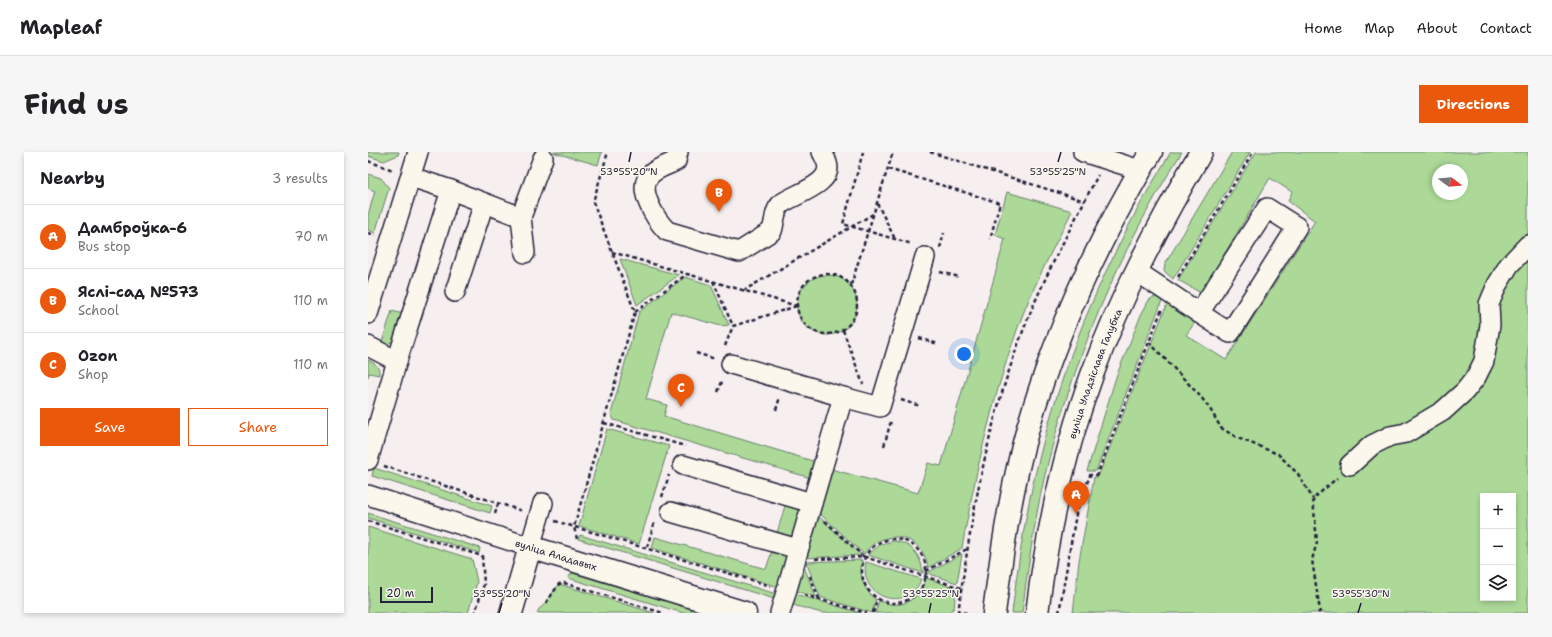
<!DOCTYPE html>
<html lang="en">
<head>
<meta charset="utf-8">
<style>
  :root { --surface:#fff; --page:#f6f6f6; --text:#202124; --muted:#757577; --line:#e0e0e0; --accent:#ea580c }
  body { margin:0; font-family:"Shantell Sans",sans-serif; background:var(--page); color:var(--text) }
  .controls { position:absolute; right:12px; bottom:12px; display:grid; overflow:hidden; border-radius:0px; box-shadow:0 2px 6px #0003 }
  .controls button { width:36px; height:36px; display:grid; place-items:center; padding:0; border:0; border-bottom:1px solid var(--line); background:var(--surface); color:var(--text); font:20px sans-serif }
  .compass { position:absolute; left:1064px; top:12px; width:36px; height:36px; border-radius:50%; background:var(--surface); box-shadow:0 2px 6px #0003; rotate:106deg }
  .scale { position:absolute; left:12px; bottom:10px; width:53px; box-sizing:border-box; padding-left:4px; border:2px solid #22223b; border-top:0; font-size:11px; line-height:14px; white-space:nowrap; color:#22223b; -webkit-text-stroke:3px #fbf7ec; paint-order:stroke }
  .you { position:absolute; left:596px; top:202px; width:14px; height:14px; margin:-10px; border:3px solid #fff; border-radius:50%; background:#1a73e8; box-shadow:0 0 0 6px #1a73e833 }
  .badge { display:grid; place-items:center; width:26px; height:26px; border-radius:50%; background:var(--accent); color:#fff; font-size:13px; font-weight:700 }
  .pin { position:absolute; translate:-50% -33px; filter:drop-shadow(0 1px 2px #0008) }
  .pin::after { content:''; position:absolute; top:21px; width:14px; height:12px; background:inherit; clip-path:polygon(0 0,100% 0,50% 100%) }
  .list { margin:0; padding:0; list-style:none }
  h2 { display:flex; justify-content:space-between; align-items:center; height:52px; margin:0; padding:0 16px; font-size:17px }
  h2 small { font-size:13px; font-weight:400; color:var(--muted) }
  .list li { display:grid; grid-template-columns:26px 1fr auto; gap:12px; align-items:center; box-sizing:border-box; height:64px; padding:0 16px; border-top:1px solid var(--line) }
  .list b { display:block; font-size:15px; white-space:nowrap }
  .list p { margin:0; font-size:13px; white-space:nowrap; color:var(--muted) }
  .list em { font-size:13px; font-style:normal; color:var(--muted) }
  .actions { display:flex; gap:8px; padding:12px 16px }
  .actions a { flex:1; padding:9px 0; border:1px solid var(--accent); border-radius:0px; text-align:center; font-size:14px; color:var(--accent) }
  .actions .main { background:var(--accent); color:#fff }
  .icon { flex:none; width:22px; height:22px; fill:none; stroke:currentColor; stroke-width:2; stroke-linecap:round; stroke-linejoin:round }
  .map { position:relative; flex:none; width:1160px; height:461px; overflow:hidden; border-radius:0px }
  header { display:flex; align-items:center; gap:24px; box-sizing:border-box; height:56px; padding:0 20px; background:var(--surface); border-bottom:1px solid var(--line) }
  header strong { font-size:19px }
  nav { display:flex; gap:22px; margin-inline-start:auto; font-size:14px }
  .intro { display:flex; align-items:center; justify-content:space-between; box-sizing:border-box; height:96px; padding:0 24px }
  h1 { margin:0; font-size:28px }
  .button { padding:10px 18px; border-radius:0px; background:var(--accent); color:#fff; font-size:14px; font-weight:700 }
  main { display:flex; gap:24px; padding:0 24px }
  aside { flex:1; background:var(--surface); border-radius:0px; box-shadow:0 2px 6px #0003 }
  .map>svg:first-child { display:block }
  .green { fill:#acd998; stroke:#677e6a; fill-rule:evenodd }
  .lines { fill:none; stroke-linecap:round; stroke-linejoin:round }
  .minor-casing { stroke:#22223b; stroke-width:22 }
  .major-casing { stroke:#22223b; stroke-width:25 }
  .path { stroke:#22223b; stroke-width:2.5; stroke-dasharray:4 3; stroke-linecap:butt }
  .minor { stroke:#fbf7ec; stroke-width:19 }
  .major { stroke:#fbf7ec; stroke-width:22 }
  .ticks { fill:none; stroke:#22223b; stroke-width:1.5 }
  .labels { text-anchor:middle; dominant-baseline:central; stroke-width:3; stroke-linejoin:round; paint-order:stroke }
  .street-label { font-size:10px; fill:#22223b; stroke:#fbf7ec }
  .ticks-label { font-size:10px; text-anchor:middle; fill:#22223b; stroke:#fbf7ec; stroke-width:3; stroke-linejoin:round; paint-order:stroke }
</style>
</head>
<body>
<header>
<strong>Mapleaf</strong>
<nav><a>Home</a><a>Map</a><a>About</a><a>Contact</a></nav>
</header>
<div class="intro"><h1>Find us</h1><a class="button">Directions</a></div>
<main>
<aside>
<h2>Nearby<small>3 results</small></h2>
<ul class="list">
<li><span class="badge">A</span><div><b>Дамброўка-6</b><p>Bus stop</p></div><em>70 m</em></li>
<li><span class="badge">B</span><div><b>Яслі-сад №573</b><p>School</p></div><em>110 m</em></li>
<li><span class="badge">C</span><div><b>Ozon</b><p>Shop</p></div><em>110 m</em></li>
</ul>
<div class="actions"><a class="main">Save</a><a>Share</a></div>
</aside>
<div class="map">
<svg width="1160" height="461" viewBox="0 0 1160 461">
  <rect width="100%" height="100%" fill="#f6eeef"/>
  <filter id="ink" filterUnits="userSpaceOnUse"><feTurbulence type="fractalNoise" baseFrequency=".025" numOctaves="2"/><feDisplacementMap in="SourceGraphic" scale="8" xChannelSelector="R" yChannelSelector="G"/><feConvolveMatrix kernelMatrix="1 2 1 2 8 2 1 2 1" color-interpolation-filters="sRGB"/></filter>
  <g filter="url(#ink)">
    <g class="green">
      <polygon points="0,0 31,0 30,3 16,9 0,4"/>
      <polygon points="184,0 234,0 230,13"/>
      <path d="M803,0H814C751,99 703,212 676,327C666,371 660,416 654,461H644C650,412 657,363 669,315C696,203 742,98 803,0Z"/>
      <polygon points="864,0 882,0 805,127 796,119 797,112"/>
      <path d="M888,0H1160V461H705L711,409L726,325H730L799,152L828,169L818,183L858,208L947,69L920,49L924,40L902,26L833,141L810,128ZM1070,18H1094V42H1070ZM1115,344H1145V446H1115Z"/>
      <polygon points="0,22 13,26 21,36 7,81 0,78 0,63 7,39 0,36"/>
      <path d="M639,40L704,59C687,93 669,127 655,162C626,238 608,317 594,396L560,416C556,382 515,374 496,402L450,360L463,317L550,341L560,311L573,314L637,87L627,83Z"/>
      <polygon points="252,107 311,123 269,153"/>
      <circle cx="459" cy="153" r="30"/>
      <polygon points="317,125 343,133 361,173 353,174 303,160 278,247 299,253 296,264 448,310 443,326 246,268 243,262 271,160"/>
      <polygon points="786,145 795,146 728,319 719,319 748,225 773,163 781,148"/>
      <polygon points="24,159 35,162 25,189 20,192 13,193"/>
      <path d="M0,208C7,211 12,215 11,223L1,221L0,225Z"/>
      <polygon points="239,277 301,294 271,392 211,374"/>
      <polygon points="6,316 124,354 122,361 4,324"/>
      <polygon points="419,347 438,353 429,387 409,381"/>
      <polygon points="0,361 112,396 111,401 0,366"/>
      <polygon points="449,363 494,403 437,406"/>
      <polygon points="0,375 104,407 109,430 100,461 0,461"/>
      <polygon points="212,383 415,444 413,449 210,387"/>
      <polygon points="287,385 398,417 405,396 425,401 414,436 284,396"/>
      <path d="M526,389C543,391 553,403 555,421L500,403L513,392Z"/>
      <polygon points="594,402 589,431 559,421"/>
      <path d="M494,408C491,424 495,437 508,448L504,461L452,445L438,410Z"/>
      <path d="M498,410L553,427C542,461 490,448 498,410Z"/>
      <polygon points="435,412 448,445 428,439"/>
      <polygon points="204,421 337,461 315,461 200,426"/>
      <path d="M558,426L588,436L586,456L580,461H507L511,449C534,458 550,449 558,426Z"/>
      <polygon points="191,432 286,461 169,461 171,457 175,454"/>
      <polygon points="427,442 493,461 454,461 425,453"/>
    </g>
    <g class="lines">
      <g class="minor-casing">
        <g id="minor">
          <path d="M310,0L308,9C300,13 289,16 283,22C267,36 288,68 299,79L371,100L404,79C407,70 406,59 413,52C426,42 466,32 459,11C458,7 456,4 454,0"/>
          <polyline points="715,0 772,18"/>
          <polyline points="83,38 153,65 175,6"/>
          <polygon points="899,56 929,75 862,181 831,161"/>
          <polyline points="153,65 157,101"/>
          <polyline points="768,119 831,161"/>
          <polyline points="87,140 116,51"/>
          <polyline points="0,162 50,0"/>
          <polyline points="0,194 29,209 0,308"/>
          <polyline points="29,209 83,38 43,25"/>
          <polyline points="363,212 475,245"/>
          <polyline points="315,313 444,351"/>
          <polyline points="982,313 1004,293 1022,284 1038,281 1075,259 1097,239 1108,225 1116,209 1122,173 1121,152 1129,133 1141,113 1160,93"/>
          <polyline points="0,343 162,395 175,351"/>
          <polyline points="303,360 430,397"/>
          <polyline points="412,461 475,245 512,255 557,105"/>
        </g>
      </g>
      <g class="major-casing">
        <g id="major">
          <polyline points="143,461 162,395 377,461"/>
          <path d="M626,461C634,399 643,336 660,276C688,178 731,87 783,0"/>
          <path id="s1" d="M669,461C679,381 696,299 724,223C752,145 791,72 833,0"/>
        </g>
      </g>
      <g class="path">
        <polyline points="495,0 475,72 544,92"/>
        <polyline points="562,0 717,49"/>
        <polyline points="0,9 25,18"/>
        <polyline points="520,17 632,51 622,87"/>
        <polyline points="509,51 527,87"/>
        <polyline points="0,81 7,83"/>
        <polyline points="572,96 576,81"/>
        <polyline points="244,100 429,154"/>
        <polyline points="572,120 591,125"/>
        <circle cx="459" cy="152" r="30"/>
        <polyline points="810,125 885,0"/>
        <polyline points="345,129 365,174"/>
        <polyline points="483,133 525,0"/>
        <polyline points="375,139 505,62"/>
        <polyline points="267,160 319,122"/>
        <polyline points="475,178 495,232"/>
        <polyline points="551,186 570,192"/>
        <polyline points="781,190 833,245 842,257 853,276 870,286 910,302 930,322 945,347"/>
        <polyline points="357,194 365,174 429,154"/>
        <polyline points="328,201 347,207"/>
        <polyline points="350,240 355,227"/>
        <polyline points="533,248 552,254"/>
        <polyline points="408,258 412,245"/>
        <polyline points="236,271 317,294"/>
        <polyline points="516,294 523,269"/>
        <polyline points="16,314 154,359"/>
        <polyline points="294,345 301,323"/>
        <polyline points="127,362 130,352"/>
        <polyline points="0,369 114,404 116,432 107,461"/>
        <polyline points="187,369 403,434"/>
        <polyline points="457,369 496,405"/>
        <polyline points="209,387 206,375 267,160 225,50 240,0"/>
        <circle cx="526" cy="419" r="32"/>
        <polyline points="279,395 287,369"/>
        <polyline points="447,407 497,405 593,436"/>
        <polyline points="558,419 599,397"/>
        <polyline points="442,424 451,447"/>
        <polyline points="436,443 499,461"/>
        <polyline points="178,451 191,432 196,431 295,461"/>
        <polyline points="505,461 509,447"/>
        <polyline points="588,461 590,460 599,461"/>
        <path d="M590,461C602,375 616,290 645,207C666,143 699,83 730,23"/>
        <polyline points="691,461 708,362 722,323 729,323 794,157"/>
        <polyline points="950,461 952,459 944,408 949,390 945,347 969,326"/>
      </g>
      <use href="#minor" class="minor"/>
      <use href="#major" class="major"/>
    </g>
  </g>
  <path class="ticks" d="M261,10L263,0M690,10L693,0M131,461L134,451M561,461L563,451M990,461L993,451"/>
  <g class="labels">
    <g class="street-label">
      <text stroke="none"><textPath href="#s1" startOffset="247">вуліца Уладзіслава Галубка</textPath></text>
      <text transform="translate(188 403) rotate(17)">вуліца Аладавых</text>
    </g>
  </g>
  <g class="ticks-label">
    <text x="261" y="23">53°55'20"N</text>
    <text x="690" y="23">53°55'25"N</text>
    <text x="134" y="445">53°55'20"N</text>
    <text x="563" y="445">53°55'25"N</text>
    <text x="993" y="445">53°55'30"N</text>
  </g>
</svg>
<div class="controls">
<button>+</button>
<button>−</button>
<button><svg class="icon" aria-label="layers" viewBox="0 0 24 24"><path d="M12 4l9 5-9 5-9-5zM3 14l9 5 9-5"/></svg></button>
</div>
<svg class="compass" viewBox="-18 -18 36 36"><path d="M0-13l5 13h-10z" fill="#e53935"/><path d="M0 13l5-13h-10z" fill="#757577"/></svg>
<div class="scale">20 m</div>
<div class="you"></div>
<div class="pin badge" style="left:708px;top:362px">A</div>
<div class="pin badge" style="left:351px;top:60px">B</div>
<div class="pin badge" style="left:313px;top:255px">C</div>
</div>
</main>
</body>
</html>
